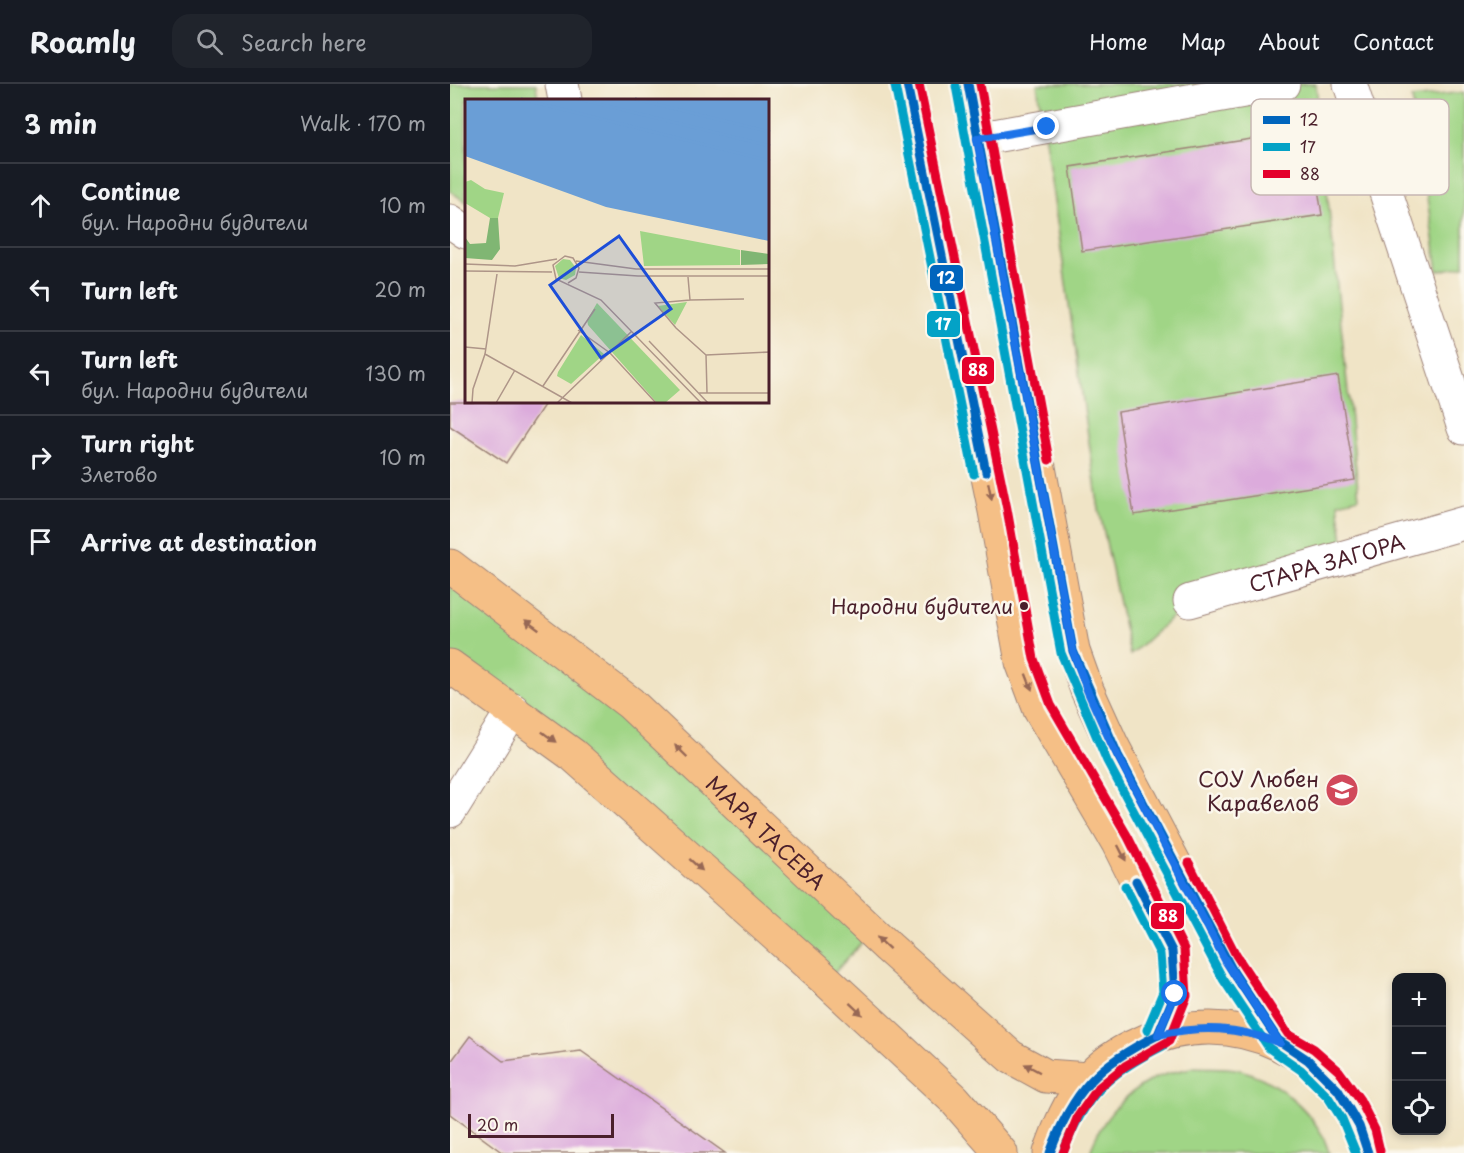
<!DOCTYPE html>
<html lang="en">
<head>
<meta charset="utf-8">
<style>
  :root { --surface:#171b24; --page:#20242c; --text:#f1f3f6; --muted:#9ea1a6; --line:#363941 }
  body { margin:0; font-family:"Playpen Sans",sans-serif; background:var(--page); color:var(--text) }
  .controls { position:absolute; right:18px; bottom:18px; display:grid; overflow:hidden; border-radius:12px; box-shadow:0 3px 9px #0003 }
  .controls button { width:54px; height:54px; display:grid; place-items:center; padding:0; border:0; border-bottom:2px solid var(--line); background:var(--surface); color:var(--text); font:30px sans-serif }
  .scale { position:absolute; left:18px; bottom:15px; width:146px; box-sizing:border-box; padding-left:6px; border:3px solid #4a1f2b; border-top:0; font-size:16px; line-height:21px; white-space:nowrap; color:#4a1f2b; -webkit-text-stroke:4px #fbf7ec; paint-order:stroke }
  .stop { position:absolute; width:18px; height:18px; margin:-14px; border:4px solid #1a73e8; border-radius:50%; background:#fff }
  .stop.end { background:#1a73e8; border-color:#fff; box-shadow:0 2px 6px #0008 }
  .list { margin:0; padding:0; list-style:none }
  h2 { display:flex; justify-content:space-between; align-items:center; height:78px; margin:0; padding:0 24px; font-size:26px }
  h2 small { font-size:20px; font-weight:400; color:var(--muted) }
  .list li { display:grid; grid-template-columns:39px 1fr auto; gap:18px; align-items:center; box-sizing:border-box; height:84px; padding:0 24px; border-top:2px solid var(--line) }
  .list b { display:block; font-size:22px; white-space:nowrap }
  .list p { margin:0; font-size:20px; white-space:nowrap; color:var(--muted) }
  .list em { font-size:20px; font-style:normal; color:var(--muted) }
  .icon { flex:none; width:33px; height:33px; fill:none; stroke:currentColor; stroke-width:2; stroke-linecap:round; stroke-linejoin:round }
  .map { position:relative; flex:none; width:1014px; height:1069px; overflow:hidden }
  header { display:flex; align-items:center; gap:36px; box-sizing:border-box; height:84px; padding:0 30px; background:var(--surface); border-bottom:2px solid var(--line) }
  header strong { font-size:28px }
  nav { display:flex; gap:33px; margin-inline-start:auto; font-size:21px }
  .search { width:420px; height:54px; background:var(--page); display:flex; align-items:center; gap:15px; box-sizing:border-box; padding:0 21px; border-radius:18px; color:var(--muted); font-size:22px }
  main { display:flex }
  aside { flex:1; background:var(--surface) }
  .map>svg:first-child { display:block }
  .green { fill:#a0d586; stroke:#757a58; stroke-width:1.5 }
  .building { fill:#dcabdc }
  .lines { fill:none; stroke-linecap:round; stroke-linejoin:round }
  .minor-casing { stroke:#9d8278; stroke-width:35 }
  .major-casing { stroke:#9d8278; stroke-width:35 }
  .minor { stroke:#fff; stroke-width:33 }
  .major { stroke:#f5bf86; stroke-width:33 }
  .bus-1-casing { stroke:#fbf7ec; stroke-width:14 }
  .bus-2-casing { stroke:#fbf7ec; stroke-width:14 }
  .bus-3-casing { stroke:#fbf7ec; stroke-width:14 }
  .bus-1 { stroke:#0065bd; stroke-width:9 }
  .bus-2 { stroke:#04a2c6; stroke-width:9 }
  .bus-3 { stroke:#e4002b; stroke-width:9 }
  .oneway { fill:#976754 }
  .route { stroke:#1a73e8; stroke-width:8 }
  .bus-dot { fill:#4a1f2b; stroke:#fbf7ec; stroke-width:2 }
  .labels { text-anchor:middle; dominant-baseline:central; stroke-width:5; stroke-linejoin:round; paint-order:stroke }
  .bus-label { font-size:20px; fill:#4a1f2b; stroke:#fbf7ec; text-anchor:end }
  .street-label { font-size:21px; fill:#4a1f2b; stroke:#fbf7ec }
  .poi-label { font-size:21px; fill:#4a1f2b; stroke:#fbf7ec; text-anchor:end }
  .inset-river { fill:none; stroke:#6a9ed6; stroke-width:3 }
  .inset-road { fill:none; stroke:#ae9588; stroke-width:1.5 }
  .view { fill:#1d4ed8; fill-opacity:0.15; stroke:#1d4ed8; stroke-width:3 }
  .inset-edge { fill:none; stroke:#4a1f2b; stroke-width:3 }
  .key { fill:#fbf7ec; stroke:#c6b6b2; stroke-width:1.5 }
  .key-label { font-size:16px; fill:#4a1f2b }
  .line-badge { stroke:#fbf7ec; stroke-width:2 }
  .badge-label { font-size:16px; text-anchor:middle; font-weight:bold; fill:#fff }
</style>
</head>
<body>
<header>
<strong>Roamly</strong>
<div class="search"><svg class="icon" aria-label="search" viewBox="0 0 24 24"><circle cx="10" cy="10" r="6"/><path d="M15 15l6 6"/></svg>Search here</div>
<nav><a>Home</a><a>Map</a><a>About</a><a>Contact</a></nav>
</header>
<main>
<aside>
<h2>3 min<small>Walk · 170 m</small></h2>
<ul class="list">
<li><svg class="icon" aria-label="ahead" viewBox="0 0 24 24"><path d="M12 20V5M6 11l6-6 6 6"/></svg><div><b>Continue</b><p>бул. Народни будители</p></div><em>10 m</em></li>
<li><svg class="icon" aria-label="left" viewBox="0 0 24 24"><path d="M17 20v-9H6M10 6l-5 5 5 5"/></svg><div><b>Turn left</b></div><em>20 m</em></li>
<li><svg class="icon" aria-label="left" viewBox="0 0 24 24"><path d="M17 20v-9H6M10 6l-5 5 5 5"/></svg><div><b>Turn left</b><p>бул. Народни будители</p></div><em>130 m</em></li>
<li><svg class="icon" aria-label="right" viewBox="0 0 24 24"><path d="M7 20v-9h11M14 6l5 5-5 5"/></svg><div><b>Turn right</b><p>Злетово</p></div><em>10 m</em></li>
<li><svg class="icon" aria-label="arrive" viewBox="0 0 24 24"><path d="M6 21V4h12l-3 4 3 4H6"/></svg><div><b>Arrive at destination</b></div></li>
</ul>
</aside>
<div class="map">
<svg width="1014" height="1069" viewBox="0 0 1014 1069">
  <rect width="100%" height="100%" fill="#fbf7ec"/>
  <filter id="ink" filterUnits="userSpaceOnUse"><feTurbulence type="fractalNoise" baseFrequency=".0167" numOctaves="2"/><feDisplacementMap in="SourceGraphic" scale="12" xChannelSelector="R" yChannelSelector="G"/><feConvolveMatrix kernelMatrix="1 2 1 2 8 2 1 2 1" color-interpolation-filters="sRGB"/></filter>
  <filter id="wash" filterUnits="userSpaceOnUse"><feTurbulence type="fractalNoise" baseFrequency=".008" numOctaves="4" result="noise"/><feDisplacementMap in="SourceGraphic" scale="24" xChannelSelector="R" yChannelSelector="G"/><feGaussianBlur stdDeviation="1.35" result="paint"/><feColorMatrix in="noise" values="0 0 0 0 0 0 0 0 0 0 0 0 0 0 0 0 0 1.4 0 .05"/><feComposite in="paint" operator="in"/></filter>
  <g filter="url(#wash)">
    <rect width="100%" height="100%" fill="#f0e4c6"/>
    <g class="green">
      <polygon points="0,0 86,0 88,16 16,16 16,118 0,107"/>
      <polygon points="587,0 866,0 909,414 888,419 895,473 740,517 680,571 648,420"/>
      <polygon points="1014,8 1014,182 988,187 962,14"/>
      <polygon points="0,482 421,848 377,897 0,582"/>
      <path d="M744,983C757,984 773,983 786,985C826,994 868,1029 879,1069H640C649,1037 674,1010 703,995C715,989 731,987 744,983Z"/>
    </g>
    <g id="blocks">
      <g class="building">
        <polygon points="859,46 872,131 632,167 620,83"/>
        <polygon points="888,292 905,396 684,431 668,328"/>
        <polygon points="0,318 96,318 56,379 0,342"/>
        <polygon points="20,952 53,977 131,967 275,1069 53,1069 0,1030 0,979"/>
      </g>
    </g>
  </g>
  <g filter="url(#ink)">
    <use href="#blocks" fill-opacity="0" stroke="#9d8278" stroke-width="1.5"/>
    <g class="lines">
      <g class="minor-casing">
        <g id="minor">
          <polyline points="112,0 115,16"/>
          <polyline points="900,0 1014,344"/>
          <polyline points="527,55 833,0"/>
          <polyline points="0,137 16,148"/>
          <path id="s1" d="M740,517L1014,439"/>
          <polyline points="0,727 63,626"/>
        </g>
      </g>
      <g class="major-casing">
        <g id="major">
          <polyline points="457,0 545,427 572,578 590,626 668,759 722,867 725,910 708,951"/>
          <polyline points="518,0 623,567 637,606 662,661 776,877 830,959"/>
          <path id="s2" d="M0,482L180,619L438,863L561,973L596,992L638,995"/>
          <polyline points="0,582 123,671 377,897 504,1015 551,1069"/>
          <path d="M600,1069C609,1043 619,1018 637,997C651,981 670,968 689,960C782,915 893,969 918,1069"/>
        </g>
      </g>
      <use href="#minor" class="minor"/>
      <use href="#major" class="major"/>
      <g class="bus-1-casing">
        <g id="bus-1">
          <polyline points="457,0 536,388"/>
          <polyline points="518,0 623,567 668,671 784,889 828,956 858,976 888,1006 909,1042 918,1069"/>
          <polyline points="686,797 722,867 725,910 708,951"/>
          <path d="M600,1069C623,1006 649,980 708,951"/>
        </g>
      </g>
      <g class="bus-2-casing">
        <g id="bus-2">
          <polyline points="445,2 524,390"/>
          <polyline points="506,2 611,569 657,677 773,895 819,964 851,986 878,1013 892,1035 906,1069"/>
          <polyline points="675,802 710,870 713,908 697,946"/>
          <path d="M613,1069C634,1011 659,989 713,962"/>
        </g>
      </g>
      <g class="bus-3-casing">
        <g id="bus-3">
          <polyline points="469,0 557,425 584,575 601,621 678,753 734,865 737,912 719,957 675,982 648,1004 628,1032 613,1069"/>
          <polyline points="530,0 599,376"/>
          <polyline points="739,779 786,871 838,950 864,965 889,987 910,1016 925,1046 930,1067"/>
        </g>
      </g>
      <use href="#bus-1" class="bus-1"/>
      <use href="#bus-2" class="bus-2"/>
      <use href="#bus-3" class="bus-3"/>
    </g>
    <defs><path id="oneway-solid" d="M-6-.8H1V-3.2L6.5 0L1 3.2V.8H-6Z" transform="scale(1.5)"/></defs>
    <g class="oneway">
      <use href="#oneway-solid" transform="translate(540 407) rotate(78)"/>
      <use href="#oneway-solid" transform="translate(82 541) rotate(-144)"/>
      <use href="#oneway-solid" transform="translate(579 598) rotate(69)"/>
      <use href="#oneway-solid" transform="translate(99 653) rotate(37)"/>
      <use href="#oneway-solid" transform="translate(231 667) rotate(-136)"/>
      <use href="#oneway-solid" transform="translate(672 769) rotate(63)"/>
      <use href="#oneway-solid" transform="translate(246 781) rotate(42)"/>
      <use href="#oneway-solid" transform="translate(433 859) rotate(-137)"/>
      <use href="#oneway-solid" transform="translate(406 925) rotate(43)"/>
      <use href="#oneway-solid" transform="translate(582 984) rotate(-152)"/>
    </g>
  </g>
  <g class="lines" filter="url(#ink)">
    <path class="route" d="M597,43L527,55L623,567L637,606L662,661L776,878L830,959C787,943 752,941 708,951L725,910"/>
  </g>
  <defs>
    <g id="school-disc" transform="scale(1.725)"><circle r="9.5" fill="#d1495b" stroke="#fbf7ec"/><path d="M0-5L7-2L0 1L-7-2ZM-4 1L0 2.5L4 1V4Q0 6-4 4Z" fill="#fff"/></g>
  </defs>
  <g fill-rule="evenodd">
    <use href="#school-disc" x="892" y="706"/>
  </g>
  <circle class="bus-dot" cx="574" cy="522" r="5"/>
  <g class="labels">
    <g class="bus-label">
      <text x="563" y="522">Народни будители</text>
    </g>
    <g class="street-label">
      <text stroke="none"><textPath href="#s1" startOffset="142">СТАРА ЗАГОРА</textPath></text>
      <text stroke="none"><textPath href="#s2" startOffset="414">МАРА ТАСЕВА</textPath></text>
    </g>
    <g class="poi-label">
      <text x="869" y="694">СОУ Любен<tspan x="869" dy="24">Каравелов</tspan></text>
    </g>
  </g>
  <g transform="translate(15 15)">
    <rect width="304" height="304" fill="#f0e4c6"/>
    <path d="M6,81L20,90L39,94L33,119H25L0,104V83ZM175,132L275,151V166L179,167ZM98,160L105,161L111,169L110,176L101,181L94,179L90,167ZM222,203L210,226L193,207ZM132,204L215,291L200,304H192L123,226L122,221ZM116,236L139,255L106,285L92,277L93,273Z" fill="#a0d586"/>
    <path d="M25,119H33L35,150L27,161L0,159V138L5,145L21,144ZM276,151L304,155V165L276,166Z" fill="#80b673"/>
    <path d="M0,0H304V142L141,108L0,57Z" fill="#6a9ed6"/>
    <path class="inset-river" d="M56,0L305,62M114,0L305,47M170,0L305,33"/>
    <path class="inset-road" d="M111,162L171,170H305M0,165L50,167L92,160M0,172L87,173M114,173L173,177H305M223,178L225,201L190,204L211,229L241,256L305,253M103,184L111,179L114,169L108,159L100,157L88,166L91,180L136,201L236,304M225,201L279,200M113,231L145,254L191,304M184,242L243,304M0,248L21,250M20,255L107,304M241,256L242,294M78,287L130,210M233,294H305M7,304L8,290L20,255L32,175M31,304L50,271M92,304L167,232"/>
    <path class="view" d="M154,137L206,210L136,259L85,186Z"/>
    <rect width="304" height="304" class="inset-edge"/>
  </g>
  <rect x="801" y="15" width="198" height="96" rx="9" class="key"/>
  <rect x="813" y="32" width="27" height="8" fill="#0065bd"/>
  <rect x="813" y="59" width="27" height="8" fill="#04a2c6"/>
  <rect x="813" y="86" width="27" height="8" fill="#e4002b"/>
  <g class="key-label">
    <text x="850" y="42">12</text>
    <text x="850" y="69">17</text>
    <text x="850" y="96">88</text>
  </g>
  <g class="line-badge">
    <rect x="479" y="180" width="35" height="28" rx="6" fill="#0065bd"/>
    <rect x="476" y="226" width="35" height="28" rx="6" fill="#04a2c6"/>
    <rect x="511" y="272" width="34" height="29" rx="6" fill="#e4002b"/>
    <rect x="700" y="818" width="35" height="28" rx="6" fill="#e4002b"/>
  </g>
  <g class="badge-label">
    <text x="496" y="200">12</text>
    <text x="493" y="246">17</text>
    <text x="528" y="292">88</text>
    <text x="718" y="838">88</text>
  </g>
</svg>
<div class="controls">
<button>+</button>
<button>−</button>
<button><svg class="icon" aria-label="locate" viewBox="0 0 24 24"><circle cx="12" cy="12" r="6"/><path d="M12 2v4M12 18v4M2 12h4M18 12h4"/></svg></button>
</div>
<div class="scale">20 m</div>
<div class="stop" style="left:725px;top:910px"></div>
<div class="stop end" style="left:597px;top:43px"></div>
</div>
</main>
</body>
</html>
